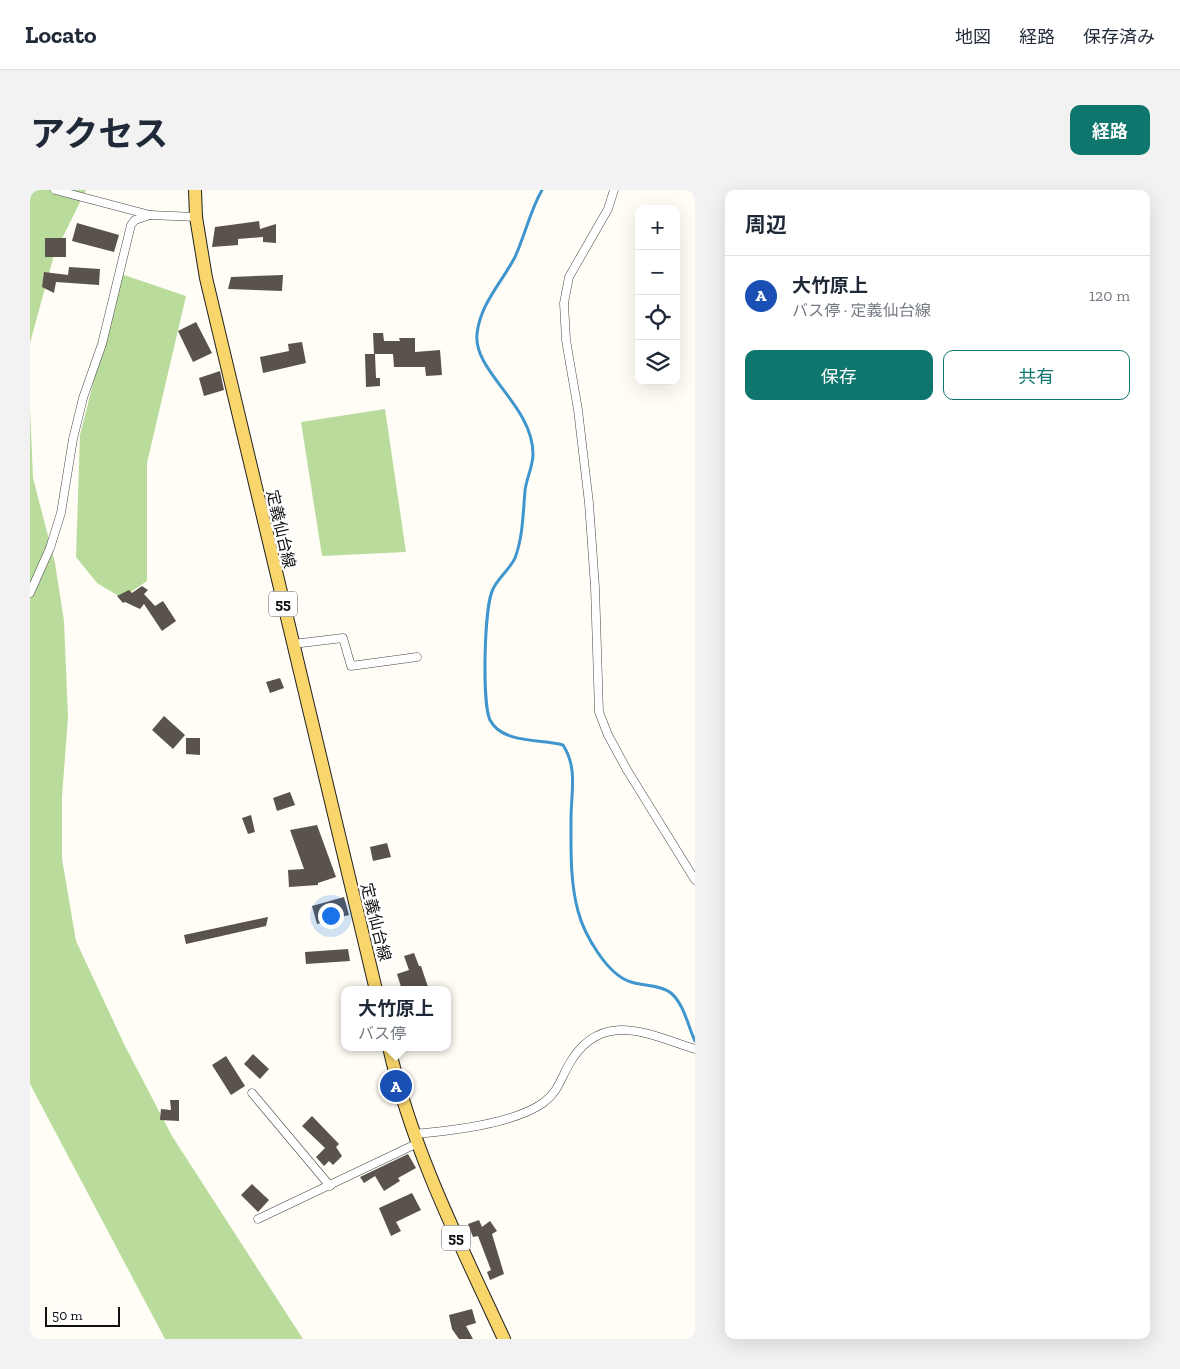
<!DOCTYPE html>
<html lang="ja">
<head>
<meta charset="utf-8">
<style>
  :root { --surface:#fff; --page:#f2f2f3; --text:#1f2937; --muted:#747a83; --line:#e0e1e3; --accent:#0f766e }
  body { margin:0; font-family:"Zilla Slab","Noto Sans JP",serif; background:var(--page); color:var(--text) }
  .controls { position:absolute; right:15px; top:15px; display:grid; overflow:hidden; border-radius:10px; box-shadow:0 5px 20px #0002 }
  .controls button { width:45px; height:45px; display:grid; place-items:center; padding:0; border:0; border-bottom:1px solid var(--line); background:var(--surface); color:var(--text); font:25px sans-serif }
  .scale { position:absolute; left:15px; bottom:12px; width:75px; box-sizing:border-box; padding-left:5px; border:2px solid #111; border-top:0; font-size:14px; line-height:18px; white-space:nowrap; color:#111; -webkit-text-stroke:4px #fff; paint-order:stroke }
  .you { position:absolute; left:300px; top:725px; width:18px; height:18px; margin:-12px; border:4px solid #fff; border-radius:50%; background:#1a73e8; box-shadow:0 0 0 8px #1a73e833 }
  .badge { display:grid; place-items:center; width:32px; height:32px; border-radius:50%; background:var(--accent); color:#fff; font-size:16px; font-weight:700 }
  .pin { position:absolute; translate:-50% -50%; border:2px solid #fff; box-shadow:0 1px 5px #0006 }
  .popup { position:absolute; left:311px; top:796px; width:110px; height:65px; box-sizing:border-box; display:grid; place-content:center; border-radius:10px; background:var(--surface); filter:drop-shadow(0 1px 4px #0005); font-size:16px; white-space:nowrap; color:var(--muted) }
  .popup b { font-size:19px; color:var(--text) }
  .popup::after { content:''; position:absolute; left:50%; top:100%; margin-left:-10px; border:10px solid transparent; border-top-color:var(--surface) }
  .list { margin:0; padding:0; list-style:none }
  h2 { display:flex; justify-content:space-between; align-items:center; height:65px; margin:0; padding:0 20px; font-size:21px }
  h2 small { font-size:16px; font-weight:400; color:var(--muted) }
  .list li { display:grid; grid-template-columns:32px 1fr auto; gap:15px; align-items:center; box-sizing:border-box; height:80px; padding:0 20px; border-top:1px solid var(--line) }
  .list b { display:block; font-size:19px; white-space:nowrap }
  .list p { margin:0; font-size:16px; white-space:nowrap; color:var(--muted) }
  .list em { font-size:16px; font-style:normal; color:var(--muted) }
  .actions { display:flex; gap:10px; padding:15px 20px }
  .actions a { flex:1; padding:11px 0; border:1px solid var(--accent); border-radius:10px; text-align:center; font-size:18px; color:var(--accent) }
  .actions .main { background:var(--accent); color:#fff }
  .icon { flex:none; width:28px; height:28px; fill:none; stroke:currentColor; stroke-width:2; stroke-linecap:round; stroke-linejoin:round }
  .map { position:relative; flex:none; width:665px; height:1149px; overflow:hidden; border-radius:10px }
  header { display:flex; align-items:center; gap:30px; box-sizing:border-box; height:70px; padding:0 25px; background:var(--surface); border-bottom:1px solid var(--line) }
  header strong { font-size:24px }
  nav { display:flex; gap:28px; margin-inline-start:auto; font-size:18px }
  .intro { display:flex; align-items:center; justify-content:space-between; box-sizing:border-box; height:120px; padding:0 30px }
  h1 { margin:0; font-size:35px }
  .button { padding:12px 22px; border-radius:10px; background:var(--accent); color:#fff; font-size:18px; font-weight:700 }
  main { display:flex; gap:30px; padding:0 30px }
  aside { flex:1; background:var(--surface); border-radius:10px; box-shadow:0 5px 20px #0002 }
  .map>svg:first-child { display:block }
  .forest { fill:#b9dc9c }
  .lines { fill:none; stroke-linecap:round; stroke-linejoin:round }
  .stream { stroke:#3f96cf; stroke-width:3 }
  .building { fill:#5a524d }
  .minor-casing { stroke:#444; stroke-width:9 }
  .primary-casing { stroke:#222; stroke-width:14 }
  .minor { stroke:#fff; stroke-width:8 }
  .primary { stroke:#f9d66b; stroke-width:12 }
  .labels { text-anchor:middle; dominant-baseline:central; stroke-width:5; stroke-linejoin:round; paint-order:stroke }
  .shield { fill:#fff; stroke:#585858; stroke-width:1 }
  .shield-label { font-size:15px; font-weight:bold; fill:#111 }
  .street-label { font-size:16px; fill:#111; stroke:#fff }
</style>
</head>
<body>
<header>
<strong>Locato</strong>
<nav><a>地図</a><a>経路</a><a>保存済み</a></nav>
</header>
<div class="intro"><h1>アクセス</h1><a class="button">経路</a></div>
<main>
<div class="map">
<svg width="665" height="1149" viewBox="0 0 665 1149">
  <rect width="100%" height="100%" fill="#fffdf5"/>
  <g class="forest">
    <polygon points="0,0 56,0 24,65 0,153"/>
    <polygon points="91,84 156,106 117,273 117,391 92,408 67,393 46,367 50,245"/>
    <polygon points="0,218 3,288 25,373 34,431 38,527 32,607 32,669 46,751 95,856 142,946 273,1149 135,1149 0,894"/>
    <polygon points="355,219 376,362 292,366 271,232"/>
  </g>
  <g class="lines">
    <path class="stream" d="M512,0C500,21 495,45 485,67C472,92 450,114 447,144C443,182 503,215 503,264C503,277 496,289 495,301C493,323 493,347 485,368C480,379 468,388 463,399C454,416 452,513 460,530C472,554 512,549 533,555C548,578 541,603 541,629C541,659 540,692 548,721C554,744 577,785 601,792C613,796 631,795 641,803C654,814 658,836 665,851"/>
  </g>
  <g class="building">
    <polygon points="229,31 230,39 246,34 246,53 233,52 233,47 208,49 208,55 182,57 185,37"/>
    <polygon points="47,33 89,45 84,62 42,51"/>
    <rect x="15" y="48" width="21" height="19"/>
    <polygon points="39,77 70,79 69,95 26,92 24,103 12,97 14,82 38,85"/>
    <polygon points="253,85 252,101 198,99 201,87"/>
    <polygon points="166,132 182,163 163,172 148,141"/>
    <polygon points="343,143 353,143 354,151 370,151 369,148 385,148 385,162 410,160 412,185 396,186 395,177 364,177 363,164 345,164 346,188 350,188 350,196 336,197 335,164 344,164"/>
    <polygon points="272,152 276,173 233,183 230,167 259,161 258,154"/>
    <polygon points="190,181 194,200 174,206 169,188"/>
    <polygon points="112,396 118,400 114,404 125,416 133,411 146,431 132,441 114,414 110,419 95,412 93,413 87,406 99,400 102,403"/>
    <polygon points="250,488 254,498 240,503 236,492"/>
    <polygon points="134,526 155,545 143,559 122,540"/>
    <polygon points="156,548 170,548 170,565 156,564"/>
    <polygon points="260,602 265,615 247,621 243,608"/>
    <polygon points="221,625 225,642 218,644 212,628"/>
    <polygon points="287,635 306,687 288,693 288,695 259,697 258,680 274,679 260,640"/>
    <polygon points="357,653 361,667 343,671 340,657"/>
    <polygon points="314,707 319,725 287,734 282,716"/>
    <polygon points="238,727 236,736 156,754 154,745"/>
    <polygon points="318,759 320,771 276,774 275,762"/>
    <polygon points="384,763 389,776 391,776 399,800 372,800 367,784 379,780 374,766"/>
    <polygon points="223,864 239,879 230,889 214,874"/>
    <polygon points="196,866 215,896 201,905 182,875"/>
    <polygon points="140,910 149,910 149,931 130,930 131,919 141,920"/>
    <polygon points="282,926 309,954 306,957 312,966 303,975 299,971 294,976 286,967 295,958 272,936"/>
    <polygon points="378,964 386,978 368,988 370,991 354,1001 345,986 334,993 330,987"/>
    <polygon points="222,994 239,1010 228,1022 211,1005"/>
    <polygon points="382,1003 391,1020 366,1032 371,1041 361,1046 349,1018"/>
    <polygon points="449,1030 452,1037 460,1031 467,1041 462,1044 474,1084 460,1090 457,1082 461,1080 448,1046 443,1047 438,1034"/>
    <polygon points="442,1119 446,1133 436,1136 443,1149 429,1149 422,1139 419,1125"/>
  </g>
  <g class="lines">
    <g class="minor-casing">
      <g id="minor">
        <polyline points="25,0 120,25 166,27"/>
        <polyline points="584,0 578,19 539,87 534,113 536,150 548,220 559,313 565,397 569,522 578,545 597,580 665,690"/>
        <polyline points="0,403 20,358 31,323 43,249 53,208 72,154 101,35 105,30 120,25"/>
        <polyline points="263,454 313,448 321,476 387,467"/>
        <polyline points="222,903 300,996"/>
        <path d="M384,944C420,941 483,934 513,913C527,903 530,891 538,876C570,818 617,844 665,859"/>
        <polyline points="228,1029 388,953"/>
      </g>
    </g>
    <g class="primary-casing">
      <g id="primary">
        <polyline points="165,0 166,27 176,88 346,800"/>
        <path d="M359,857C382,960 430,1054 474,1149"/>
      </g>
    </g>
    <use href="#minor" class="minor"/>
    <use href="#primary" class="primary"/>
  </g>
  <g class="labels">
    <g class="shield">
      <rect x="239" y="401.5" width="28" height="25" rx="4"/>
      <rect x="412" y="1035.5" width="28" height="25" rx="4"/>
    </g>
    <g class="shield-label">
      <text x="253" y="414">55</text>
      <text x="426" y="1048">55</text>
    </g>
    <g class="street-label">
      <text transform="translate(251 339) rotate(77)">定義仙台線</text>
      <text transform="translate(346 732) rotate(76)">定義仙台線</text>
    </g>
  </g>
</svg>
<div class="controls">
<button>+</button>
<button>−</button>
<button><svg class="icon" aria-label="locate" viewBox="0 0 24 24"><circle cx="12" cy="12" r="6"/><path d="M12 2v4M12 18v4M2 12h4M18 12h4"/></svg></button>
<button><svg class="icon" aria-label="layers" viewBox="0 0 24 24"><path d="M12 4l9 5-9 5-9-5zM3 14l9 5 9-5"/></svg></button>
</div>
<div class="scale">50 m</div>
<div class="you"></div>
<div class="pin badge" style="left:366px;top:896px;background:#1a4fb4">A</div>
<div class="popup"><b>大竹原上</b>バス停</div>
</div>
<aside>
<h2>周辺<small></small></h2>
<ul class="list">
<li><span class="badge" style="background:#1a4fb4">A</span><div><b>大竹原上</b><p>バス停 · 定義仙台線</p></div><em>120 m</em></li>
</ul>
<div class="actions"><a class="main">保存</a><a>共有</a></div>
</aside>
</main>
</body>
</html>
